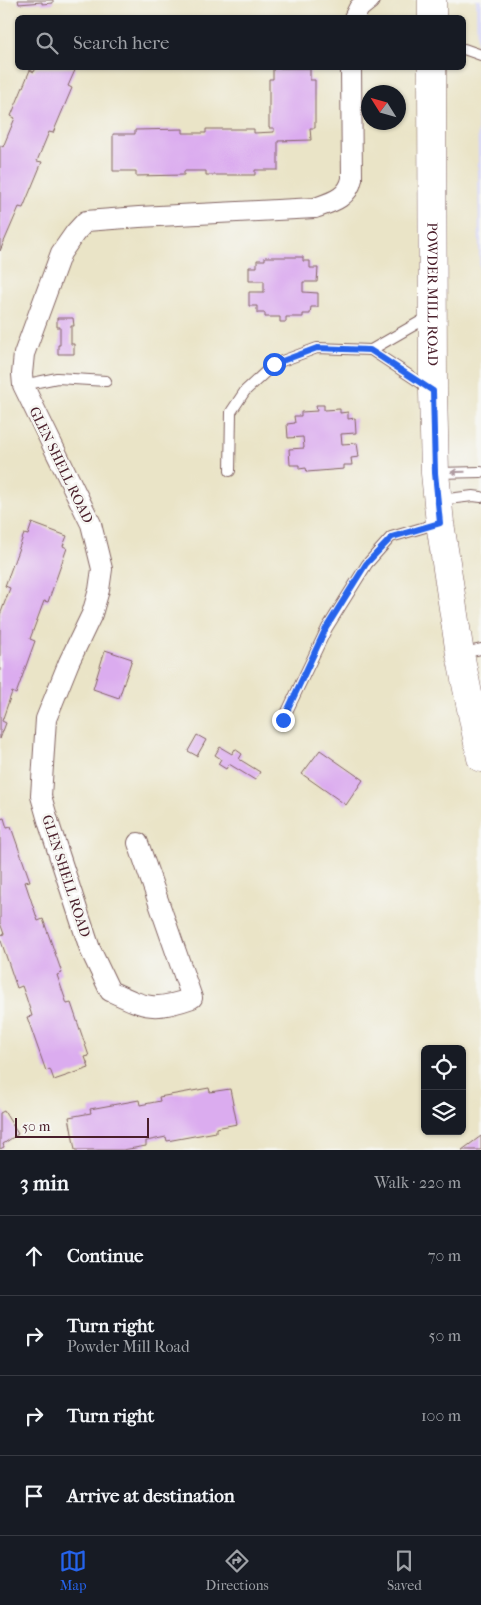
<!DOCTYPE html>
<html lang="en">
<head>
<meta charset="utf-8">
<style>
  :root { --surface:#171b24; --page:#20242c; --text:#f1f3f6; --muted:#9ea1a6; --line:#363941; --accent:#2563eb }
  body { margin:0; font-family:"IM FELL French Canon",serif; background:var(--page); color:var(--text) }
  .controls { position:absolute; right:15px; bottom:15px; display:grid; overflow:hidden; border-radius:8px; box-shadow:0 1px 4px #0004 }
  .controls button { width:45px; height:45px; display:grid; place-items:center; padding:0; border:0; border-bottom:1px solid var(--line); background:var(--surface); color:var(--text); font:25px sans-serif }
  .compass { position:absolute; left:361px; top:85px; width:45px; height:45px; border-radius:50%; background:var(--surface); box-shadow:0 1px 4px #0004; rotate:307deg }
  .scale { position:absolute; left:15px; bottom:12px; width:134px; box-sizing:border-box; padding-left:5px; border:2px solid #4a1f2b; border-top:0; font-size:14px; line-height:18px; white-space:nowrap; color:#4a1f2b; -webkit-text-stroke:4px #f6f6f2; paint-order:stroke }
  .stop { position:absolute; width:15px; height:15px; margin:-11px; border:4px solid #2563eb; border-radius:50%; background:#fff }
  .stop.end { background:#2563eb; border-color:#fff; box-shadow:0 1px 5px #0008 }
  .list { margin:0; padding:0; list-style:none }
  h2 { display:flex; justify-content:space-between; align-items:center; height:65px; margin:0; padding:0 20px; font-size:21px }
  h2 small { font-size:16px; font-weight:400; color:var(--muted) }
  .list li { display:grid; grid-template-columns:32px 1fr auto; gap:15px; align-items:center; box-sizing:border-box; height:80px; padding:0 20px; border-top:1px solid var(--line) }
  .list b { display:block; font-size:19px; white-space:nowrap }
  .list p { margin:0; font-size:16px; white-space:nowrap; color:var(--muted) }
  .list em { font-size:16px; font-style:normal; color:var(--muted) }
  .icon { flex:none; width:28px; height:28px; fill:none; stroke:currentColor; stroke-width:2; stroke-linecap:round; stroke-linejoin:round }
  .map { position:relative; flex:none; width:481px; height:1150px; overflow:hidden }
  .search { position:absolute; background:var(--surface); box-shadow:0 1px 4px #0004; left:15px; right:15px; top:15px; height:55px; display:flex; align-items:center; gap:12px; box-sizing:border-box; padding:0 18px; border-radius:8px; color:var(--muted); font-size:19px }
  .sheet { height:385px; background:var(--surface) }
  nav { display:flex; justify-content:space-around; align-items:center; box-sizing:border-box; height:70px; border-top:1px solid var(--line); background:var(--surface); font-size:14px; color:var(--muted) }
  nav a { display:grid; justify-items:center; gap:2px }
  nav .on { color:var(--accent) }
  .map>svg:first-child { display:block }
  .built { fill:#d8d7f8 }
  .building { fill:#dbacef }
  .lines { fill:none; stroke-linecap:round; stroke-linejoin:round }
  .service-casing { stroke:#826462; stroke-width:12 }
  .minor-casing { stroke:#826462; stroke-width:22 }
  .primary-casing { stroke:#826462; stroke-width:29 }
  .service { stroke:#fff; stroke-width:10 }
  .minor { stroke:#fff; stroke-width:20 }
  .primary { stroke:#fff; stroke-width:28 }
  .oneway { fill:#ae9aa0 }
  .route { stroke:#2563eb; stroke-width:6 }
  .labels { text-anchor:middle; dominant-baseline:central; stroke-width:5; stroke-linejoin:round; paint-order:stroke }
  .street-label { font-size:14px; fill:#4a1f2b; stroke:#f6f6f2 }
</style>
</head>
<body>
<div class="map">
<svg width="481" height="1150" viewBox="0 0 481 1150">
  <rect width="100%" height="100%" fill="#f6f6f2"/>
  <filter id="ink" filterUnits="userSpaceOnUse"><feTurbulence type="fractalNoise" baseFrequency=".02" numOctaves="2"/><feDisplacementMap in="SourceGraphic" scale="10" xChannelSelector="R" yChannelSelector="G"/><feConvolveMatrix kernelMatrix="1 2 1 2 8 2 1 2 1" color-interpolation-filters="sRGB"/></filter>
  <filter id="wash" filterUnits="userSpaceOnUse"><feTurbulence type="fractalNoise" baseFrequency=".0096" numOctaves="4" result="noise"/><feDisplacementMap in="SourceGraphic" scale="20" xChannelSelector="R" yChannelSelector="G"/><feGaussianBlur stdDeviation="1.12" result="paint"/><feColorMatrix in="noise" values="0 0 0 0 0 0 0 0 0 0 0 0 0 0 0 0 0 1.4 0 .05"/><feComposite in="paint" operator="in"/></filter>
  <g filter="url(#wash)">
    <rect width="100%" height="100%" fill="#eae4c7"/>
    <polygon class="built" points="476,0 481,0 481,357 480,334"/>
    <g id="blocks">
      <g class="building">
        <polygon points="18,0 53,0 53,3 42,4 42,2 19,4"/>
        <polygon points="36,68 76,68 68,86 72,88 53,133 49,132 37,161 42,162 23,208 19,207 0,251 0,145 3,147 15,118 11,116 30,70 34,72"/>
        <polygon points="273,68 310,68 310,80 315,80 315,128 310,128 311,140 278,141 278,170 255,170 255,175 206,175 206,171 184,171 184,175 136,176 136,171 113,171 113,134 135,134 135,130 183,129 183,133 206,133 206,129 254,129 254,133 274,132 274,128 269,128 269,79 273,79"/>
        <polygon points="265,257 303,257 303,261 310,261 310,268 318,268 317,282 303,282 303,292 318,293 318,307 311,307 310,314 303,314 303,317 286,317 286,322 280,322 280,317 265,317 265,313 257,313 257,306 249,306 249,292 264,292 264,281 249,281 249,267 257,267 257,260 265,260"/>
        <polygon points="57,318 73,318 74,326 71,326 71,344 74,344 74,354 58,354 58,345 60,345 60,327 57,327"/>
        <polygon points="316,405 324,405 324,410 340,409 340,413 348,412 348,419 355,418 356,433 341,434 342,444 357,443 359,457 351,458 352,465 344,465 344,469 307,472 306,468 299,469 299,465 290,465 289,449 304,448 303,437 288,438 287,424 295,423 294,416 301,416 301,412 317,411"/>
        <polygon points="32,523 67,536 63,546 67,548 48,602 44,601 30,639 35,641 16,694 12,692 2,721 6,723 0,739 0,615 10,588 5,586 24,534 28,535"/>
        <polygon points="105,650 132,659 119,698 93,689"/>
        <polygon points="197,735 206,740 197,756 188,751"/>
        <polygon points="220,747 232,754 235,749 242,754 239,759 260,772 255,780 229,764 226,769 218,764 221,759 215,755"/>
        <polygon points="320,750 363,780 346,805 302,774"/>
        <polygon points="4,818 7,828 11,827 30,881 25,882 38,921 43,919 62,973 57,975 67,1004 71,1003 89,1056 85,1057 89,1068 54,1080 50,1069 46,1071 27,1017 32,1016 26,997 22,986 17,988 0,938 0,935 4,934 0,923 0,819"/>
        <polygon points="209,1088 210,1092 230,1089 237,1124 216,1128 216,1132 167,1141 166,1137 146,1141 146,1146 123,1150 75,1150 69,1117 91,1113 90,1109 139,1100 140,1105 160,1101 159,1097"/>
        <polygon points="4,1111 18,1134 3,1144 4,1147 0,1149 0,1113"/>
        <polygon points="481,1136 481,1150 462,1150"/>
      </g>
    </g>
  </g>
  <g filter="url(#ink)">
    <use href="#blocks" fill-opacity="0" stroke="#826462" stroke-width="1"/>
    <g class="lines">
      <g class="service-casing">
        <g id="service">
          <polyline points="464,49 481,55"/>
          <polyline points="371,350 430,316"/>
          <polyline points="23,385 57,378 106,381"/>
          <polyline points="230,471 231,412 245,391 274,364 317,348 371,350 430,389"/>
          <polyline points="437,473 481,472"/>
          <polyline points="439,500 473,496 481,497"/>
          <polyline points="460,654 481,649"/>
          <polyline points="283,720 327,628 367,564 391,537 439,523"/>
        </g>
      </g>
      <g class="minor-casing">
        <g id="minor">
          <polyline points="354,18 359,8 369,0"/>
          <path d="M138,843L192,998C153,1012 145,1007 110,991L90,949L49,824L41,796L46,719L69,662L92,614L99,590L102,569L91,524L23,385L22,374L24,354L61,253L75,233L86,221L139,217L315,208C332,202 348,198 352,179L351,68"/>
        </g>
      </g>
      <g class="primary-casing">
        <g id="primary">
          <polyline points="432,18 432,0"/>
          <path id="s1" d="M432,68L433,391L435,473L440,523L460,654L481,758"/>
        </g>
      </g>
      <use href="#service" class="service"/>
      <use href="#minor" class="minor"/>
      <use href="#primary" class="primary"/>
    </g>
    <defs><path id="oneway-solid" d="M-6-.8H1V-3.2L6.5 0L1 3.2V.8H-6Z" transform="scale(1.25)"/></defs>
    <use class="oneway" href="#oneway-solid" transform="translate(458 472) rotate(178)"/>
  </g>
  <g class="lines" filter="url(#ink)">
    <polyline class="route" points="274,364 317,348 370,350 433,391 435,473 440,523 392,537 366,564 326,628 283,720"/>
  </g>
  <g class="labels">
    <g class="street-label">
      <text stroke="none"><textPath href="#s1" startOffset="226">POWDER MILL ROAD</textPath></text>
      <text transform="translate(61 465) rotate(64)">GLEN SHELL ROAD</text>
      <text transform="translate(66 876) rotate(72)">GLEN SHELL ROAD</text>
    </g>
  </g>
</svg>
<div class="controls">
<button><svg class="icon" aria-label="locate" viewBox="0 0 24 24"><circle cx="12" cy="12" r="6"/><path d="M12 2v4M12 18v4M2 12h4M18 12h4"/></svg></button>
<button><svg class="icon" aria-label="layers" viewBox="0 0 24 24"><path d="M12 4l9 5-9 5-9-5zM3 14l9 5 9-5"/></svg></button>
</div>
<svg class="compass" viewBox="-18 -18 36 36"><path d="M0-13l5 13h-10z" fill="#e53935"/><path d="M0 13l5-13h-10z" fill="#9ea1a6"/></svg>
<div class="scale">50 m</div>
<div class="stop" style="left:274px;top:364px"></div>
<div class="stop end" style="left:283px;top:720px"></div>
<div class="search"><svg class="icon" aria-label="search" viewBox="0 0 24 24"><circle cx="10" cy="10" r="6"/><path d="M15 15l6 6"/></svg>Search here</div>
</div>
<section class="sheet">
<h2>3 min<small>Walk · 220 m</small></h2>
<ul class="list">
<li><svg class="icon" aria-label="ahead" viewBox="0 0 24 24"><path d="M12 20V5M6 11l6-6 6 6"/></svg><div><b>Continue</b></div><em>70 m</em></li>
<li><svg class="icon" aria-label="right" viewBox="0 0 24 24"><path d="M7 20v-9h11M14 6l5 5-5 5"/></svg><div><b>Turn right</b><p>Powder Mill Road</p></div><em>50 m</em></li>
<li><svg class="icon" aria-label="right" viewBox="0 0 24 24"><path d="M7 20v-9h11M14 6l5 5-5 5"/></svg><div><b>Turn right</b></div><em>100 m</em></li>
<li><svg class="icon" aria-label="arrive" viewBox="0 0 24 24"><path d="M6 21V4h12l-3 4 3 4H6"/></svg><div><b>Arrive at destination</b></div></li>
</ul>
</section>
<nav>
<a class="on"><svg class="icon" aria-label="map" viewBox="0 0 24 24"><path d="M3 6l6-2 6 2 6-2v14l-6 2-6-2-6 2zM9 4v14M15 6v14"/></svg>Map</a>
<a><svg class="icon" aria-label="directions" viewBox="0 0 24 24"><path d="M12 3l9 9-9 9-9-9zM9 14v-3h6M13 9l2 2-2 2"/></svg>Directions</a>
<a><svg class="icon" aria-label="saved" viewBox="0 0 24 24"><path d="M7 4h10v16l-5-4-5 4z"/></svg>Saved</a>
</nav>
</body>
</html>
